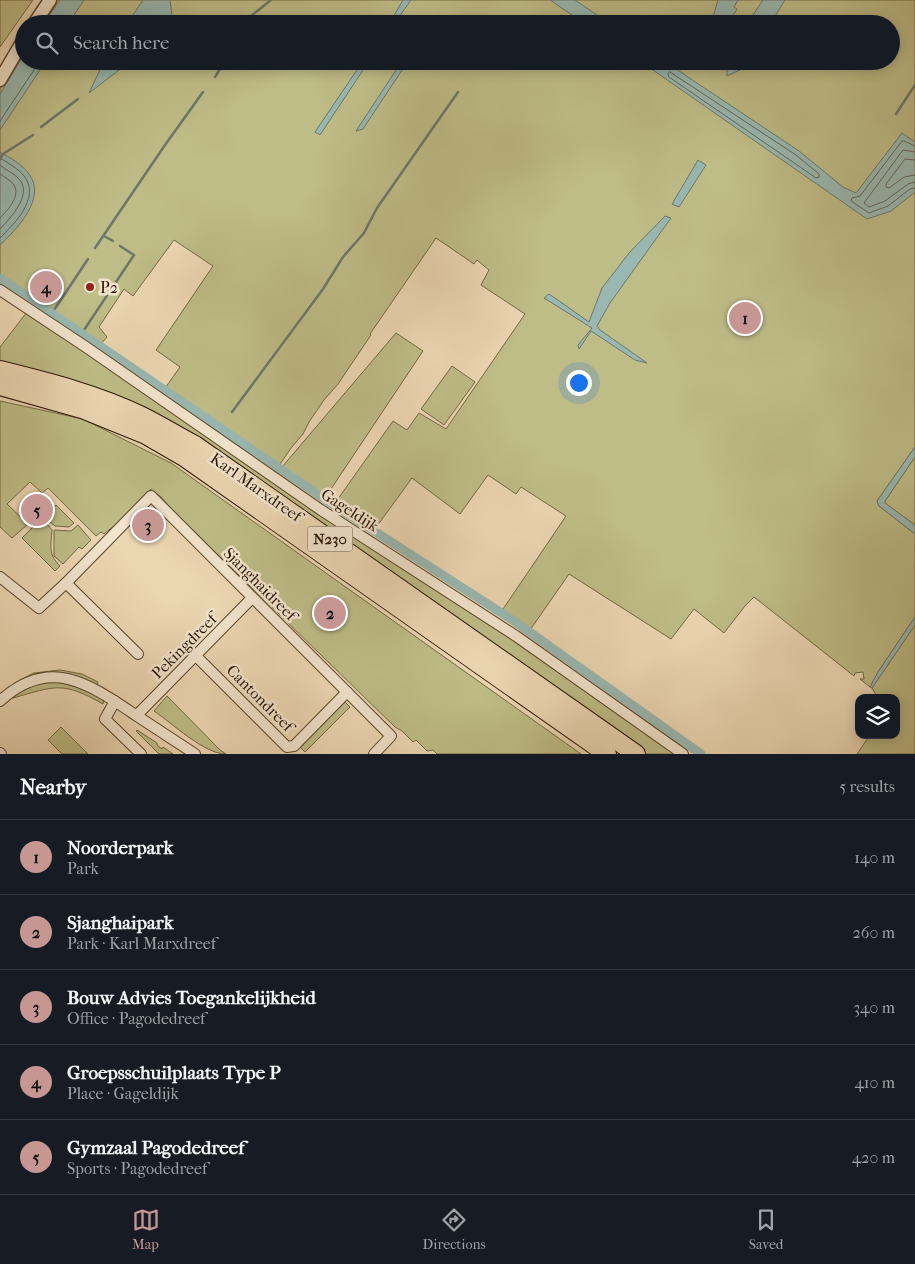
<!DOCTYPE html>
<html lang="en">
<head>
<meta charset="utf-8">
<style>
  :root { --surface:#171b24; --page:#20242c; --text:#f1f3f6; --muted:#9ea1a6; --line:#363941; --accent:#c59692 }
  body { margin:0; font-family:"IM FELL French Canon",serif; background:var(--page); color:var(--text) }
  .controls { position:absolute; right:15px; bottom:15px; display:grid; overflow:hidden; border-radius:10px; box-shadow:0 2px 12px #0003 }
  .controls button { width:45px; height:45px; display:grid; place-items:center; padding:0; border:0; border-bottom:1px solid var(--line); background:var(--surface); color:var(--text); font:25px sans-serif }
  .you { position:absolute; left:578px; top:382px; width:18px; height:18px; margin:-12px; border:4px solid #fff; border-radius:50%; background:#1a73e8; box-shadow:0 0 0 8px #1a73e833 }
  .badge { display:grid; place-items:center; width:32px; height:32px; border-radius:50%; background:var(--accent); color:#111; font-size:16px; font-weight:700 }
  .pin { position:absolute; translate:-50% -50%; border:2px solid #fff; box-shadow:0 1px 5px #0006 }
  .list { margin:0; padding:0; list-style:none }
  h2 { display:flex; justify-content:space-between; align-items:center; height:65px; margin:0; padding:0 20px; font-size:21px }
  h2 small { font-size:16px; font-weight:400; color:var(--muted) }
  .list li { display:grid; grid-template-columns:32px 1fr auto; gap:15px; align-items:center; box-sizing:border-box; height:75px; padding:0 20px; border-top:1px solid var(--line) }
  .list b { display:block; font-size:19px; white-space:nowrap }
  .list p { margin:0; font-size:16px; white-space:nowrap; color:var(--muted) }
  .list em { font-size:16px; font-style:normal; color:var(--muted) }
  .icon { flex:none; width:28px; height:28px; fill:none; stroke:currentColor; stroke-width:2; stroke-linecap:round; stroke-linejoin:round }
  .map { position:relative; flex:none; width:915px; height:754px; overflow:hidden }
  .search { position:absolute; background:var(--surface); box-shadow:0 2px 12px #0003; left:15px; right:15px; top:15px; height:55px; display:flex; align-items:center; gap:12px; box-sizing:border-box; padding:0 18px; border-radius:28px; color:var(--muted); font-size:19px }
  .sheet { height:440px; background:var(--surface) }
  nav { display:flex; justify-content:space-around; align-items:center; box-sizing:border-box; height:70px; border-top:1px solid var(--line); background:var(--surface); font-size:14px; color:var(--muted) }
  nav a { display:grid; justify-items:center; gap:2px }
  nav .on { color:var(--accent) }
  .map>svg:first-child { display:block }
  .green { fill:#bebc87; stroke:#746844 }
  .water { fill:#99b8b1; stroke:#6d776a }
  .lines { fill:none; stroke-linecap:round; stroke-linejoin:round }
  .shore { stroke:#626658; stroke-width:1 }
  .stream { stroke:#6d776a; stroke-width:2.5 }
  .canal { stroke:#99b8b1; stroke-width:9 }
  .minor-casing { stroke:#5b452c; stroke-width:12 }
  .tertiary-casing { stroke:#5b452c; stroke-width:15 }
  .trunk-casing { stroke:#2b1500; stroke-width:20 }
  .minor { stroke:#f2e4cd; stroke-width:10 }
  .tertiary { stroke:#f2e4cd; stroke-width:12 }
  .trunk { stroke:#ebd6b2; stroke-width:18 }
  .poi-dot { fill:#8f2418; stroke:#f2e4cd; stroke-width:2 }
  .labels { text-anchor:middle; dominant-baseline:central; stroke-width:5; stroke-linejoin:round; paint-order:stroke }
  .shield { fill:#f2e4cd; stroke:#67533e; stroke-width:1 }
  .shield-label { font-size:15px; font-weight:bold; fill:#2b1500 }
  .poi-label { font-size:16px; fill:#2b1500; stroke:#f2e4cd; text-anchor:start }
  .street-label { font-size:16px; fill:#2b1500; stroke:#f2e4cd }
</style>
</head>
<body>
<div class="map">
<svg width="915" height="754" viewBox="0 0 915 754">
  <rect width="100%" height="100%" fill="#ebd6b2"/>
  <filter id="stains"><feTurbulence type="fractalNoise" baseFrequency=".004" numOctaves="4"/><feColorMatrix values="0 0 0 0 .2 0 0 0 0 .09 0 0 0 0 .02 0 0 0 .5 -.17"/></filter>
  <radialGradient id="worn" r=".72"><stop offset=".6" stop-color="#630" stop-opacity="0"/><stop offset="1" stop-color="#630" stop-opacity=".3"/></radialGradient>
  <g class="green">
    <polygon points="0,0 33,0 0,47"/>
    <polygon points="56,0 915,0 915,447 877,501 879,506 915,534 915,617 878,672 870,687 860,679 864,679 863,672 855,673 854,676 754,597 745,606 724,633 694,609 671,639 569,574 528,633 499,615 566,516 521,487 516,494 488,475 460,514 412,478 372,533 333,506 393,421 407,430 419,413 446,429 525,314 481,285 489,270 477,260 474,264 436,238 370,334 371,335 338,384 324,400 309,422 303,434 291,448 272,476 166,403 170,396 163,391 180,367 156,350 213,266 174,240 133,296 124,289 99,327 107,337 98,347 90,342 86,347 0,290 0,89 24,48 24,61 891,61 891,24 39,24"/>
    <path d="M27,312L526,647L677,754H645L552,688L117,398C78,379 42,371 0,361V347Z"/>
    <polygon points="396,333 423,351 323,501 281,473 282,467"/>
    <polygon points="452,366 475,382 444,425 421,409"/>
    <polygon points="0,401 83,419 171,463 581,754 437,754 433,750 427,751 416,740 413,742 402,731 395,727 175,513 161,497 151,489 115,525 104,534 101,532 96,536 48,488 42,493 30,482 7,504 28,524 12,538 0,527"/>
    <polygon points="915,457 915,525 885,503 885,501"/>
    <polygon points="56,505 74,523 69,527 55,526 44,517"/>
    <path d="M42,518L52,530C51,546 48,554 60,566L55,571L22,538Z"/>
    <polygon points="78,525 91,540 82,549 79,547 63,564 54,556 54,530 71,531"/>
    <polygon points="915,625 915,754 857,754 870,735 896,735 896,698 878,698 872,688"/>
    <path d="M60,670L82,674L98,682L97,686C77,673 54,670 31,676C27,677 24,679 20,680L34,673Z"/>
    <path d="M49,682C70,682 86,690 104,700L103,704C63,681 55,686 13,698C23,688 35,684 49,682Z"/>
    <path d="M167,696L220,750L226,754C204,754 172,723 154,711Z"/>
    <polygon points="344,701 350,707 305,752 299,746"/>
    <polygon points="61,727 88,754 62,754 48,740"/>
    <polygon points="137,730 157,743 157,745 162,749 163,747 173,754 159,754 136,731"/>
  </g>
  <g class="water">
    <polygon points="60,0 84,0 68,24 43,24"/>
    <polygon points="143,0 170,0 173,24 127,24"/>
    <polygon points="403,0 411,0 394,24 389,24"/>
    <polygon points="550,0 575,0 610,24 585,24"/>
    <polygon points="718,0 738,0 734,7 737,9 728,24 711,24"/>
    <polygon points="763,0 785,0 770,24 747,24"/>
    <polygon points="24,54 24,61 46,61 0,130 0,94"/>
    <polygon points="104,61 131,61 89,93"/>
    <polygon points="363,61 369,61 320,135 315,132"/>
    <polygon points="402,61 408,61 363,129 356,131"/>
    <polygon points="640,61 664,61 799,151 843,187 856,193 902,133 915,142 915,192 891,211 867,219"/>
    <polygon points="720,61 749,61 742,69 727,76 727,68"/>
    <path d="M0,152C10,158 22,164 29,174C47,198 17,229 0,245Z"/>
    <polygon points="698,160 706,165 679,207 672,204"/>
    <polygon points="665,216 671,218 610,303 597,326 600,330 647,363 635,360 591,331 579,349 578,345 592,328 544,298 549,294 589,322 602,288 629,253"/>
    <polygon points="915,447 915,457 885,501 885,503 915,525 915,534 879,506 877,501"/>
    <polygon points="915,617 915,625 872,688 870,687 878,672"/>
  </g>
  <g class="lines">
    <g class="shore">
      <polygon points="670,72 796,155 819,174 819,177 816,178 669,77 668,74"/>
      <polyline points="0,121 40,61"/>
      <polyline points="915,146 904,141 902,141 860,196 852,198 851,201 869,213 888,206 910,189 915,188"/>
      <polyline points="915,152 903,150 864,203 869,207 885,201 908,184 915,182"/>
      <path d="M0,158C8,163 19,169 25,177C40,199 14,224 0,238"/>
      <polyline points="915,160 905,159 886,184 886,187 889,188 904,177 915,175"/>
      <path d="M0,165C6,170 15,174 20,180C32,196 10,218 0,229"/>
      <path d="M0,174C4,177 11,180 14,185C21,196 7,211 0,218"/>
    </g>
    <g class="stream">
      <polyline points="241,24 271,0"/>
      <polyline points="248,24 253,16"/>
      <polyline points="215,77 225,61"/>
      <polyline points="896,114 915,85"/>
      <polyline points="41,127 78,99"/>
      <polyline points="0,159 3,154 33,135"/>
      <polyline points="104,236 113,241"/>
      <polyline points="95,248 165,145 203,92"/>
      <polyline points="52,313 88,259"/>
      <polyline points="82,333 134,255 120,246"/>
      <polyline points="232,412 323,289 343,257 364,233 377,208 458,92"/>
    </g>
    <polyline class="canal" points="0,278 329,502 514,621 701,754"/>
    <g class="minor-casing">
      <g id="minor">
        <polyline points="0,290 86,347 321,510 516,636 683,754"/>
        <polyline points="0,577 39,608 66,583 151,496 391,736 374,754"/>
        <polyline points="66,583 138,654"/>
        <polyline points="196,656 287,747 294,746 347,692"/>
        <path d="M0,701C49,656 88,683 134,714C154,727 175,741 195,754"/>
        <polyline points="115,701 105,719 141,754"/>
        <polyline points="137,715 252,598"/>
        <polyline points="0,753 1,754"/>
      </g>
    </g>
    <g class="tertiary-casing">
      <g id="tertiary">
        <polyline points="34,24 50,0"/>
        <polyline points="0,80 24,39"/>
      </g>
    </g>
    <g class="trunk-casing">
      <g id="trunk">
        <path d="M0,370C48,382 97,394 142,416C160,425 178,436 195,445L636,754"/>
        <polyline points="0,386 82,409 146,435 184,457 607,754"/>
      </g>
    </g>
    <use href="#minor" class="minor"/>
    <use href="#tertiary" class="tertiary"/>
    <use href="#trunk" class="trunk"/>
  </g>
  <circle class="poi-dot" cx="90" cy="287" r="5"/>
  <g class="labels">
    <rect class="shield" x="307.5" y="526.5" width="45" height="25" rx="4"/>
    <g class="shield-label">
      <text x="330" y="539">N230</text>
    </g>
    <g class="poi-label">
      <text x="100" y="287">P2</text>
    </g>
    <g class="street-label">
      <text transform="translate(256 487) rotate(35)">Karl Marxdreef</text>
      <text transform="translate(350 510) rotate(33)">Gageldijk</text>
      <text transform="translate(260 584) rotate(45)">Sjanghaidreef</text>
      <text transform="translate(184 646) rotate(-45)">Pekingdreef</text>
      <text transform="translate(260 698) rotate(45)">Cantondreef</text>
    </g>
  </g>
  <rect width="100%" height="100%" filter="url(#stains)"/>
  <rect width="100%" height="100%" fill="url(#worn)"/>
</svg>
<div class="controls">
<button><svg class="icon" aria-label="layers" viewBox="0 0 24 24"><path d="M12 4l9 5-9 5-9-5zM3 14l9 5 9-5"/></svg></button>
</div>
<div class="you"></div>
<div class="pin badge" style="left:745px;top:318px">1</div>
<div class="pin badge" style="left:330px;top:613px">2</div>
<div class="pin badge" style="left:148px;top:525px">3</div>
<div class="pin badge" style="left:46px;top:287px">4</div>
<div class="pin badge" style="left:37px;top:510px">5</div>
<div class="search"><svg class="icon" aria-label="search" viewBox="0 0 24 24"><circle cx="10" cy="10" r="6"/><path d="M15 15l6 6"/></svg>Search here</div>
</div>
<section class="sheet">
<h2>Nearby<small>5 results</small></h2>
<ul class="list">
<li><span class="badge">1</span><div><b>Noorderpark</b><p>Park</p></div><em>140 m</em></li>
<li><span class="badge">2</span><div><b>Sjanghaipark</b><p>Park · Karl Marxdreef</p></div><em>260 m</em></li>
<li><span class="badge">3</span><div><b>Bouw Advies Toegankelijkheid</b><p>Office · Pagodedreef</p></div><em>340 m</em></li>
<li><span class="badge">4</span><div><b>Groepsschuilplaats Type P</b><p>Place · Gageldijk</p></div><em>410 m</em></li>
<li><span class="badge">5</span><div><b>Gymzaal Pagodedreef</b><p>Sports · Pagodedreef</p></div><em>420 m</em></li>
</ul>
</section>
<nav>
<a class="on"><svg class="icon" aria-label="map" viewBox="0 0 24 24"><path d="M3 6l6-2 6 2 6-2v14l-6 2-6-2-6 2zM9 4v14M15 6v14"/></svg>Map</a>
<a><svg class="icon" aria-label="directions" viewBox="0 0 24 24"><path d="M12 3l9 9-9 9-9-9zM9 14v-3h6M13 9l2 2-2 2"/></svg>Directions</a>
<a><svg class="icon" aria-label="saved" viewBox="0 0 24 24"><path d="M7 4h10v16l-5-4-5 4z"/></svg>Saved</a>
</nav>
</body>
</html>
